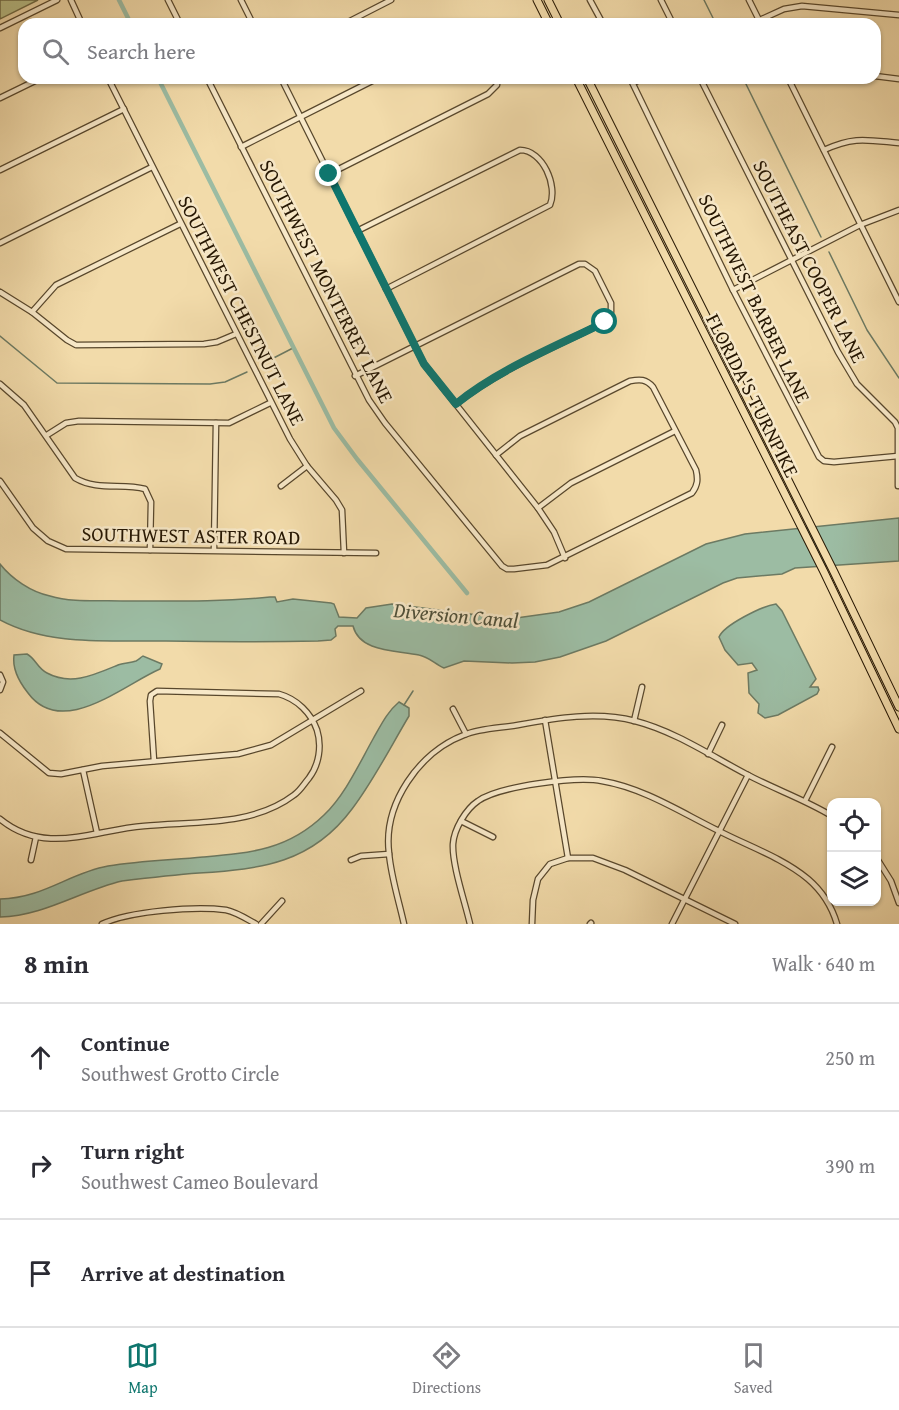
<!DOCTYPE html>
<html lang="en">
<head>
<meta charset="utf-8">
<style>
  :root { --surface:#fff; --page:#f7f7f7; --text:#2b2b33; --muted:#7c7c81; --line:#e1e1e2; --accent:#0f766e }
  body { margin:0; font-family:"Gentium Book Plus",serif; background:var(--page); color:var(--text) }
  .controls { position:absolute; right:18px; bottom:18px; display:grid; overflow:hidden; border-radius:12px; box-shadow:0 2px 4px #0004 }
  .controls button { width:54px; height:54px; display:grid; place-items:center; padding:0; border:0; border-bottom:2px solid var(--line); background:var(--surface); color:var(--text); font:30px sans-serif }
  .stop { position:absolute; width:18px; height:18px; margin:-14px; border:4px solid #0f766e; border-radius:50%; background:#fff }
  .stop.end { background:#0f766e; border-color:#fff; box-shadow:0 2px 6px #0008 }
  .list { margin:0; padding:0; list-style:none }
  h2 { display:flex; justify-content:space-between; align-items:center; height:78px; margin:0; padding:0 24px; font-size:26px }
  h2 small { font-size:20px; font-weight:400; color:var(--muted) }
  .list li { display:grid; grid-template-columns:39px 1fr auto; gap:18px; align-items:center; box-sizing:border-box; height:108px; padding:0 24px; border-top:2px solid var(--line) }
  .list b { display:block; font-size:22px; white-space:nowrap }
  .list p { margin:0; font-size:20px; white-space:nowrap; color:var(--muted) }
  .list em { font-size:20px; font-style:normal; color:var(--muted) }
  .icon { flex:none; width:33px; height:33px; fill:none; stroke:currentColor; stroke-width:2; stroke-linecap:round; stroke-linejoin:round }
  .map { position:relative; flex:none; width:899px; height:924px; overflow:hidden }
  .search { position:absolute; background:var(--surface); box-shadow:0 2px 4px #0004; left:18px; right:18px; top:18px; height:66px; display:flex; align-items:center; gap:15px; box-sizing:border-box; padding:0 21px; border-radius:18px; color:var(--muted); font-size:22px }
  .sheet { height:402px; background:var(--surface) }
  nav { display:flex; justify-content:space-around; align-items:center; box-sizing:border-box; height:84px; border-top:2px solid var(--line); background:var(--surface); font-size:16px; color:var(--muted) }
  nav a { display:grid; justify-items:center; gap:3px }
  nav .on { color:var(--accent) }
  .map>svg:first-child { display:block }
  .green { fill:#bac088; stroke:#706b45; stroke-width:1.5 }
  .water { fill:#9cbca3; stroke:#6c7a63; stroke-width:1.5 }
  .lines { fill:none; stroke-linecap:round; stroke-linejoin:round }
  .stream { stroke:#6c7a63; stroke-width:1.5 }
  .canal { stroke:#9cbca3; stroke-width:4.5 }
  .minor-casing { stroke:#58472c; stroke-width:7 }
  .highway-casing { stroke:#251602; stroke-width:9 }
  .minor { stroke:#f7e8c8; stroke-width:4.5 }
  .highway { stroke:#f2dbaa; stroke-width:7 }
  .route { stroke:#0f766e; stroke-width:8 }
  .labels { text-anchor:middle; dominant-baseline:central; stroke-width:5; stroke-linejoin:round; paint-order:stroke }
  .street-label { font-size:20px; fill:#251602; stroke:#f7e8c8 }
  .water-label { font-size:21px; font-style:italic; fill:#4f503a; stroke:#f7e8c8 }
</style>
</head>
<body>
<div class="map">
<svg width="899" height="924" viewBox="0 0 899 924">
  <rect width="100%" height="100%" fill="#f2dbaa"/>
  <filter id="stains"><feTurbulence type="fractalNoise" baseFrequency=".00333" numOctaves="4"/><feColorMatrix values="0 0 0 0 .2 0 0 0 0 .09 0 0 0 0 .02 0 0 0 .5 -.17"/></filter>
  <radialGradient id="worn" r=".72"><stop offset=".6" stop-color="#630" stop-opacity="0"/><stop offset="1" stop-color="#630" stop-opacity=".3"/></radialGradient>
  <polygon class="green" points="0,0 38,0 0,19"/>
  <g class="water">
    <path d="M899,518V561L795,568L782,574L737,578L723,583L606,641L560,657L535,662L512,663L464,661L444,668C435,664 429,657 419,655C397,650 360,653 353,626H338L335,629L336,636L331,640L318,641C267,642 217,642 166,641C111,640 50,647 0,620V564C12,579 31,592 50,596C73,603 99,600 123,601C172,601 221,602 270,597H275L277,602L293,599L331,603L334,604L339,617L357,618L366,608L392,604L509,619L559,612L589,602L706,544L745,534Z"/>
    <path d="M776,604L782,611L816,679L810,687H818L819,690L817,694L778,715L765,718L758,713L759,704L749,693L748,673L757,670L752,663L738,665L725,650L719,637C724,625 762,606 776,604Z"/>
    <path d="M27,654C36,659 37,668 47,673C71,686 94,675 118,665C123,663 130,663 136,661C138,660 140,658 143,656L162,664L160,669C123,685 62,739 28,693C20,683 12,669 14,655Z"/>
    <path d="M399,702L409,708V716C391,746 374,780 352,809C312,863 262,869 199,873C173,875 147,878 122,881C80,891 44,916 0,917V899C44,898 69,873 108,866C139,861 171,860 203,857C250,853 288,850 324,815C345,795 359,764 373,739C381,725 387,712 399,702Z"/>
  </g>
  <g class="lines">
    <g class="stream">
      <polyline points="704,0 716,24"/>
      <polyline points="743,78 821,237"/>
      <polyline points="829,252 867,330 899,378"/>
      <polyline points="0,336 57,383 210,384 225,382 247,372"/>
      <polyline points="262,364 293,348"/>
      <polyline points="404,705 413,691"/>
    </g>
    <g class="canal">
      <polyline points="119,0 131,24"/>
      <polyline points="158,78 334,428 357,459 467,593"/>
    </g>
    <g class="minor-casing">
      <g id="minor">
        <polyline points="71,0 82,24"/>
        <polyline points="168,0 180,24"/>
        <polyline points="241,0 253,24"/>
        <polyline points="590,0 603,24"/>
        <polyline points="661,0 673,24"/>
        <polyline points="749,0 761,24"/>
        <polyline points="344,24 391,0"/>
        <polyline points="751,24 784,9 802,6 899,15"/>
        <polyline points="0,28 57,0"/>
        <polyline points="875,76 899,79"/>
        <polyline points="108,78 290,439 307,466 336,500 342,510 344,553"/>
        <path d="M207,78L369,400L385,423L502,566L507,569H514L547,565L692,493C698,485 698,479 696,470L653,387C646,379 640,379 630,381L520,436L496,455"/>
        <polyline points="281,78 424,364 538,508 554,532 565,558"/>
        <polyline points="630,78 733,290 819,457 824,461 834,462 898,456"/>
        <polyline points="700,78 838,352 857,384 895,422 898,428 898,486"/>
        <polyline points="788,78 899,302"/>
        <polyline points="633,83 643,78"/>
        <polyline points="0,98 41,78"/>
        <polyline points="241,147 378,78"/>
        <path d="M824,150C854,136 867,140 899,143"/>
        <polyline points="0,170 124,109"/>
        <polyline points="329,174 488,94 497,85 497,78"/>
        <path d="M357,231L520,150C543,150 558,186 550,205L386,289"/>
        <polyline points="0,243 152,167"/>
        <polyline points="733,290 860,225 899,210"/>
        <polyline points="0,292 32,312 67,340 76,345 204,344 217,342 236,334"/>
        <polyline points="32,312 56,285 180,224"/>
        <path d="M355,376L579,264H585L595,271L611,303V312L605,322C555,347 500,369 456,404"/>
        <path d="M0,384L24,405L75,478C97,491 122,483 145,489L151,502L150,550"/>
        <polyline points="47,435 66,423 79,421 229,423 270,403"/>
        <polyline points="0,481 33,528 48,541 66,549 376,553"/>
        <polyline points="281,486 307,466"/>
        <polyline points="538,508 571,483 675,431"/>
        <polyline points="214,550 216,423"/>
        <polyline points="0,675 3,682 0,690"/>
        <polyline points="453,709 466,734"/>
        <polyline points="545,720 568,858"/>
        <polyline points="634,721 642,687"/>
        <polyline points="0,733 49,773 61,774 102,766 238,754 271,745 361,691"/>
        <polyline points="708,754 722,725"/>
        <polyline points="83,770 97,833"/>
        <polyline points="805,801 832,747"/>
        <path d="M0,819C45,856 93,830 144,826C194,821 252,827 294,795C300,791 304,784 309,778C319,765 322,746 317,730C311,713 297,699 279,694L157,691L151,695L150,701L154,761"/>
        <polyline points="461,821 493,837"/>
        <polyline points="876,857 891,881 899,903"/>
        <polyline points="31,860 36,837"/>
        <polyline points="351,860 361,856 389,854"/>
        <path d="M102,924C130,911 195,906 226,910C236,912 247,919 256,924"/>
        <polyline points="261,924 282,901"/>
        <path d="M404,924C399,901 391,877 389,853C383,804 419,752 464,735C480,728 501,728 518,725C556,718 597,711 635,721C674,731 710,755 746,774C774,789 804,799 832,816"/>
        <path d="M470,924C465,902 452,865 453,844C454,829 466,809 478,801C499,786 577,776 602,781C644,788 682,813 719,831C748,846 783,858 808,879C822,891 832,907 837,924"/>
        <polyline points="532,924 533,900 538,879 550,864 568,858 593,858 625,870 735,924"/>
        <polyline points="590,924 591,923"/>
        <polyline points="672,924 748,775"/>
      </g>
    </g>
    <g class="highway-casing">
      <g id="highway">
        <polyline points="537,0 549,24"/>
        <polyline points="548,0 560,24"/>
        <polyline points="576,78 824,572 899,729"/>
        <polyline points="587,78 834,572 899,707"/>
      </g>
    </g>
    <use href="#minor" class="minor"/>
    <use href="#highway" class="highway"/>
  </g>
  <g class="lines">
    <path class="route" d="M329,174L424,364L456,404C499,369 555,347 605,322"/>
  </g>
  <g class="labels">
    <g class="street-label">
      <text transform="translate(810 261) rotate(63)">SOUTHEAST COOPER LANE</text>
      <text transform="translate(327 281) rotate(63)">SOUTHWEST MONTERREY LANE</text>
      <text transform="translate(755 298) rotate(64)">SOUTHWEST BARBER LANE</text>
      <text transform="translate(242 310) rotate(63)">SOUTHWEST CHESTNUT LANE</text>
      <text transform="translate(753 395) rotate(63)">FLORIDA'S TURNPIKE</text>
      <text transform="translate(191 535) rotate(1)">SOUTHWEST ASTER ROAD</text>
    </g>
    <g class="water-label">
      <text transform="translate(456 615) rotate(5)">Diversion Canal</text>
    </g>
  </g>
  <rect width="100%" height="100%" filter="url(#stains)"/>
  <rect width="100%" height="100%" fill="url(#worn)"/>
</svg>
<div class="controls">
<button><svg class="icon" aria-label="locate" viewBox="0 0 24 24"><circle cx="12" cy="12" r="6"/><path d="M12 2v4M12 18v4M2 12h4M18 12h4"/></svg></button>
<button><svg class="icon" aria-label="layers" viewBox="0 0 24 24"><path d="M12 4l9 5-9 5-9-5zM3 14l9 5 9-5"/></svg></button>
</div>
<div class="stop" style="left:605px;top:322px"></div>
<div class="stop end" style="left:329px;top:174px"></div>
<div class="search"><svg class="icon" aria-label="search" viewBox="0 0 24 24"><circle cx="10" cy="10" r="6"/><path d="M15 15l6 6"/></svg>Search here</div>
</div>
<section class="sheet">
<h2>8 min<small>Walk · 640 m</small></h2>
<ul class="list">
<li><svg class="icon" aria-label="ahead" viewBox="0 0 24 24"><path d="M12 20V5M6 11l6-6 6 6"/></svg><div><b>Continue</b><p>Southwest Grotto Circle</p></div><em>250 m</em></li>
<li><svg class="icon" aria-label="right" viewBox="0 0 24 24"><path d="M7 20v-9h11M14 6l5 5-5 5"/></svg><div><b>Turn right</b><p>Southwest Cameo Boulevard</p></div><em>390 m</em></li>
<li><svg class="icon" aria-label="arrive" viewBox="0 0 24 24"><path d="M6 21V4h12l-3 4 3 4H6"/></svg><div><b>Arrive at destination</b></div></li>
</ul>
</section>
<nav>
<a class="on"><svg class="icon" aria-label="map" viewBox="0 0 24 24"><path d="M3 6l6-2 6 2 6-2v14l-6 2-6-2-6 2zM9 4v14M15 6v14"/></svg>Map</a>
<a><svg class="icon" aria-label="directions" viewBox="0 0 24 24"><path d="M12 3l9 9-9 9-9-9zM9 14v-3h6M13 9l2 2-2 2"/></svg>Directions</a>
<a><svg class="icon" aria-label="saved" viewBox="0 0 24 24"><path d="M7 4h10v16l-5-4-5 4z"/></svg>Saved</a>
</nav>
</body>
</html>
